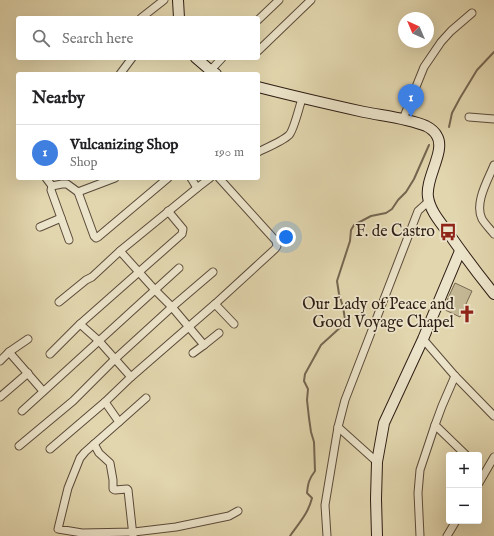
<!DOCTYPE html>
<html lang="en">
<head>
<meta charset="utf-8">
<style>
  :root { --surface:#fff; --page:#f6f6f6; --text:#202124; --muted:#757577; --line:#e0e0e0; --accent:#8f2418 }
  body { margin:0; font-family:"IM FELL English",serif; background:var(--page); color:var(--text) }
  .controls { position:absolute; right:12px; bottom:12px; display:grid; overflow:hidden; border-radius:4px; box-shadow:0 4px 16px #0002 }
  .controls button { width:36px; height:36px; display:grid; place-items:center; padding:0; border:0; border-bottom:1px solid var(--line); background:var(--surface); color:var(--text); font:20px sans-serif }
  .compass { position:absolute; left:398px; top:12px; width:36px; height:36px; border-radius:50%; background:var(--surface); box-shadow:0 4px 16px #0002; rotate:316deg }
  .you { position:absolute; left:286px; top:237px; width:14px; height:14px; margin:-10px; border:3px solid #fff; border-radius:50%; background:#1a73e8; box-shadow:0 0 0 6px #1a73e833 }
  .badge { display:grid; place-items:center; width:26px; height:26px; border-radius:50%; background:var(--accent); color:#fff; font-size:13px; font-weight:700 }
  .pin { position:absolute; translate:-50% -33px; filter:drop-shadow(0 1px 2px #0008) }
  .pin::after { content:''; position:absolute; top:21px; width:14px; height:12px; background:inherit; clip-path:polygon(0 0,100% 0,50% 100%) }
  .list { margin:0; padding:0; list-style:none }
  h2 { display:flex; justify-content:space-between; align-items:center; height:52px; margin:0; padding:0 16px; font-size:17px }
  h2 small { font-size:13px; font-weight:400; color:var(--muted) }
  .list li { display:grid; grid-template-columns:26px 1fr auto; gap:12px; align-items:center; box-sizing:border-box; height:56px; padding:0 16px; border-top:1px solid var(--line) }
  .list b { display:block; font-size:15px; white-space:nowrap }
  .list p { margin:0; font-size:13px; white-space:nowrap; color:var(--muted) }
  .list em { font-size:13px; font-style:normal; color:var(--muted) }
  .icon { flex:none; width:22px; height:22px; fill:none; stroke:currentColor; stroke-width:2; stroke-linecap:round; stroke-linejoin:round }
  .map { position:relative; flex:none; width:494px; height:536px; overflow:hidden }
  .search { position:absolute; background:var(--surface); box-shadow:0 4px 16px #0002; left:16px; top:16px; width:244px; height:44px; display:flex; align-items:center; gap:10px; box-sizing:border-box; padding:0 14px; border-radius:4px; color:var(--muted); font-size:15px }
  .panel { position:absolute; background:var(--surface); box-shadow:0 4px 16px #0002; left:16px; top:72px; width:244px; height:108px; border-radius:4px }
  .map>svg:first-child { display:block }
  .green { fill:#c3b794; stroke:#786a54 }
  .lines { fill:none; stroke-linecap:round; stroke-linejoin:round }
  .stream { stroke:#756651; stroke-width:2 }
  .street-casing { stroke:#5b4b3a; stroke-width:9 }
  .secondary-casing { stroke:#2e1d14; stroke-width:12 }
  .street { stroke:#ece4ca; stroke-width:7 }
  .secondary { stroke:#ece4ca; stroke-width:10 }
  .labels { text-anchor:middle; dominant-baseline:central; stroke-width:3.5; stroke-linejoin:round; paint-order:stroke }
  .poi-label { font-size:16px; fill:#2e1d14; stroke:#ece4ca; text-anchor:end }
</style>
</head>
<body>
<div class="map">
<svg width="494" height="536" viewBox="0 0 494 536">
  <rect width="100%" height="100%" fill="#e2d6ae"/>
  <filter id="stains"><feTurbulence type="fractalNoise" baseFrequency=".005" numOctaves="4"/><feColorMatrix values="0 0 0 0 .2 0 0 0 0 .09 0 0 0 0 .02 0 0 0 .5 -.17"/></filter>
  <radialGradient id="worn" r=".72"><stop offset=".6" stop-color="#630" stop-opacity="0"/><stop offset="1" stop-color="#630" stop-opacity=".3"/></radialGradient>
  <polygon class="green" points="455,283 472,291 460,317 443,309"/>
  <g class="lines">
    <g class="stream">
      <polyline points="449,127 452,113 460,98 477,70 494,52"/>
      <path d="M290,536C299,523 308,514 312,498L307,493C308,483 309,479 315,471L314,442L311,432L309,418L307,400L308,389L304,381L305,374L321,345L343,325L345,319L343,307L339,294L337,281L350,241L351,230L354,225L371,216L386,213L392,209L398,200L406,192L414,179L429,145"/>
    </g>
    <g class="street-casing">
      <g id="street">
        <polyline points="141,18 164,0"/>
        <polyline points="258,20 279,0"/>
        <polyline points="258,51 311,0"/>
        <polyline points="209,72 222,58"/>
        <polyline points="120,74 132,58"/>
        <polyline points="469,117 494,119"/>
        <polyline points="403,119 424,67 441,42 451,31 472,13"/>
        <path d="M258,152C266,148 283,141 289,135C294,130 299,107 302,99"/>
        <path d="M494,165C488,180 474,203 482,219C485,224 490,229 494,234"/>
        <polyline points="46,178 52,186"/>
        <polyline points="191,178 197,188"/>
        <polyline points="210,178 197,188 120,251 155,290 172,307 204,345 219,333"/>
        <polyline points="78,192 115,178"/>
        <polyline points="168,211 183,229 182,234 80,324 99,341 131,377 215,304 234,324"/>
        <polyline points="40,227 61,218"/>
        <polyline points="69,240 51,190 52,186 62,184 67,184 78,192 94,236 96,238 98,237 168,178"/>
        <polyline points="59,302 86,280 92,277 120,251"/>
        <polyline points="215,304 275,249 277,246 276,241 219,178"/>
        <polyline points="423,339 455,376 494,416"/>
        <polyline points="9,352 43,391"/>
        <polyline points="193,353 204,345"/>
        <polyline points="50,354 80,324"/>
        <polyline points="0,361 9,352 28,339"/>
        <polyline points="131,377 105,402 119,422 85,452 80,458 68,488 58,529 82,533 134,532 176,527 229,516 238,511"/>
        <polyline points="0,397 28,373"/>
        <polyline points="22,411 179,268"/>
        <polyline points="119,422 146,398"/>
        <polyline points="435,425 442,406 455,376"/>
        <polyline points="338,427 377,462"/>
        <polyline points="94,444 99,453 110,463 113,480 113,489 115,490 127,489 128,490 133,536"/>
        <polyline points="19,446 73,401 115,359 172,307 213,272"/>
        <polyline points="50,449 105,402"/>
        <polyline points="479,483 494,457"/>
        <polyline points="327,536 325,505 338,427 345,400 418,211 429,201"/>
        <polyline points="420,536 418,493 420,470 435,425 466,455"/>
        <polyline points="447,536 456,521"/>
      </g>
    </g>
    <g class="secondary-casing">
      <g id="secondary">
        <polyline points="178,0 179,18"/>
        <polyline points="196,58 210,70 216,74"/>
        <path d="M258,87C293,96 328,104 364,112C384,116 407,118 426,126C430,128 435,132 437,136C446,151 425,178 428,197C430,211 441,223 449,234C463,254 478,274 494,294"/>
        <polyline points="377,536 376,499 377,462 384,423 423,339 460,251"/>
      </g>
    </g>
    <use href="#street" class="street"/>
    <use href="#secondary" class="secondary"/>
  </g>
  <defs>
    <g id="bus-bare" transform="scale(1.38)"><path d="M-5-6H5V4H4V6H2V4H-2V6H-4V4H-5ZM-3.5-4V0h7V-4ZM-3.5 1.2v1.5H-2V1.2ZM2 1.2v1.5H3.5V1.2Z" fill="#8f2418" stroke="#ece4ca" stroke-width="2.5" paint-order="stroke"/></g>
    <g id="church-bare" transform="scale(1.38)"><path d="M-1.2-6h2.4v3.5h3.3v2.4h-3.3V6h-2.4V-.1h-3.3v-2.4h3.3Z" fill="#8f2418" stroke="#ece4ca" stroke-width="2.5" paint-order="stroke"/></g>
  </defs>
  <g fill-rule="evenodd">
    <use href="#bus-bare" x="448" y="232"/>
    <use href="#church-bare" x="467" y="314"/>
  </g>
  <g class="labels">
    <g class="poi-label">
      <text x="435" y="232">F. de Castro</text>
      <text x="454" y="305">Our Lady of Peace and<tspan x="454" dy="18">Good Voyage Chapel</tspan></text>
    </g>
  </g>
  <rect width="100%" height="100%" filter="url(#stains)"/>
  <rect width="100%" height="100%" fill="url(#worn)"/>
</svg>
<div class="controls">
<button>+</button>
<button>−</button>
</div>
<svg class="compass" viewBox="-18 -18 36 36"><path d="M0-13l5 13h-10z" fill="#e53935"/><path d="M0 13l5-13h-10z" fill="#757577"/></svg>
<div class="you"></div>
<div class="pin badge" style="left:411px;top:117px;background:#3f7fe0">1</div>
<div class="search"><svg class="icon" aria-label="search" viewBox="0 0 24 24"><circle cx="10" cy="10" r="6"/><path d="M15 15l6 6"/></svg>Search here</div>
<section class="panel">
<h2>Nearby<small></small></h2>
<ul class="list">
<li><span class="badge" style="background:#3f7fe0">1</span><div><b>Vulcanizing Shop</b><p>Shop</p></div><em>190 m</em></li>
</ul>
</section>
</div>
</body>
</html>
